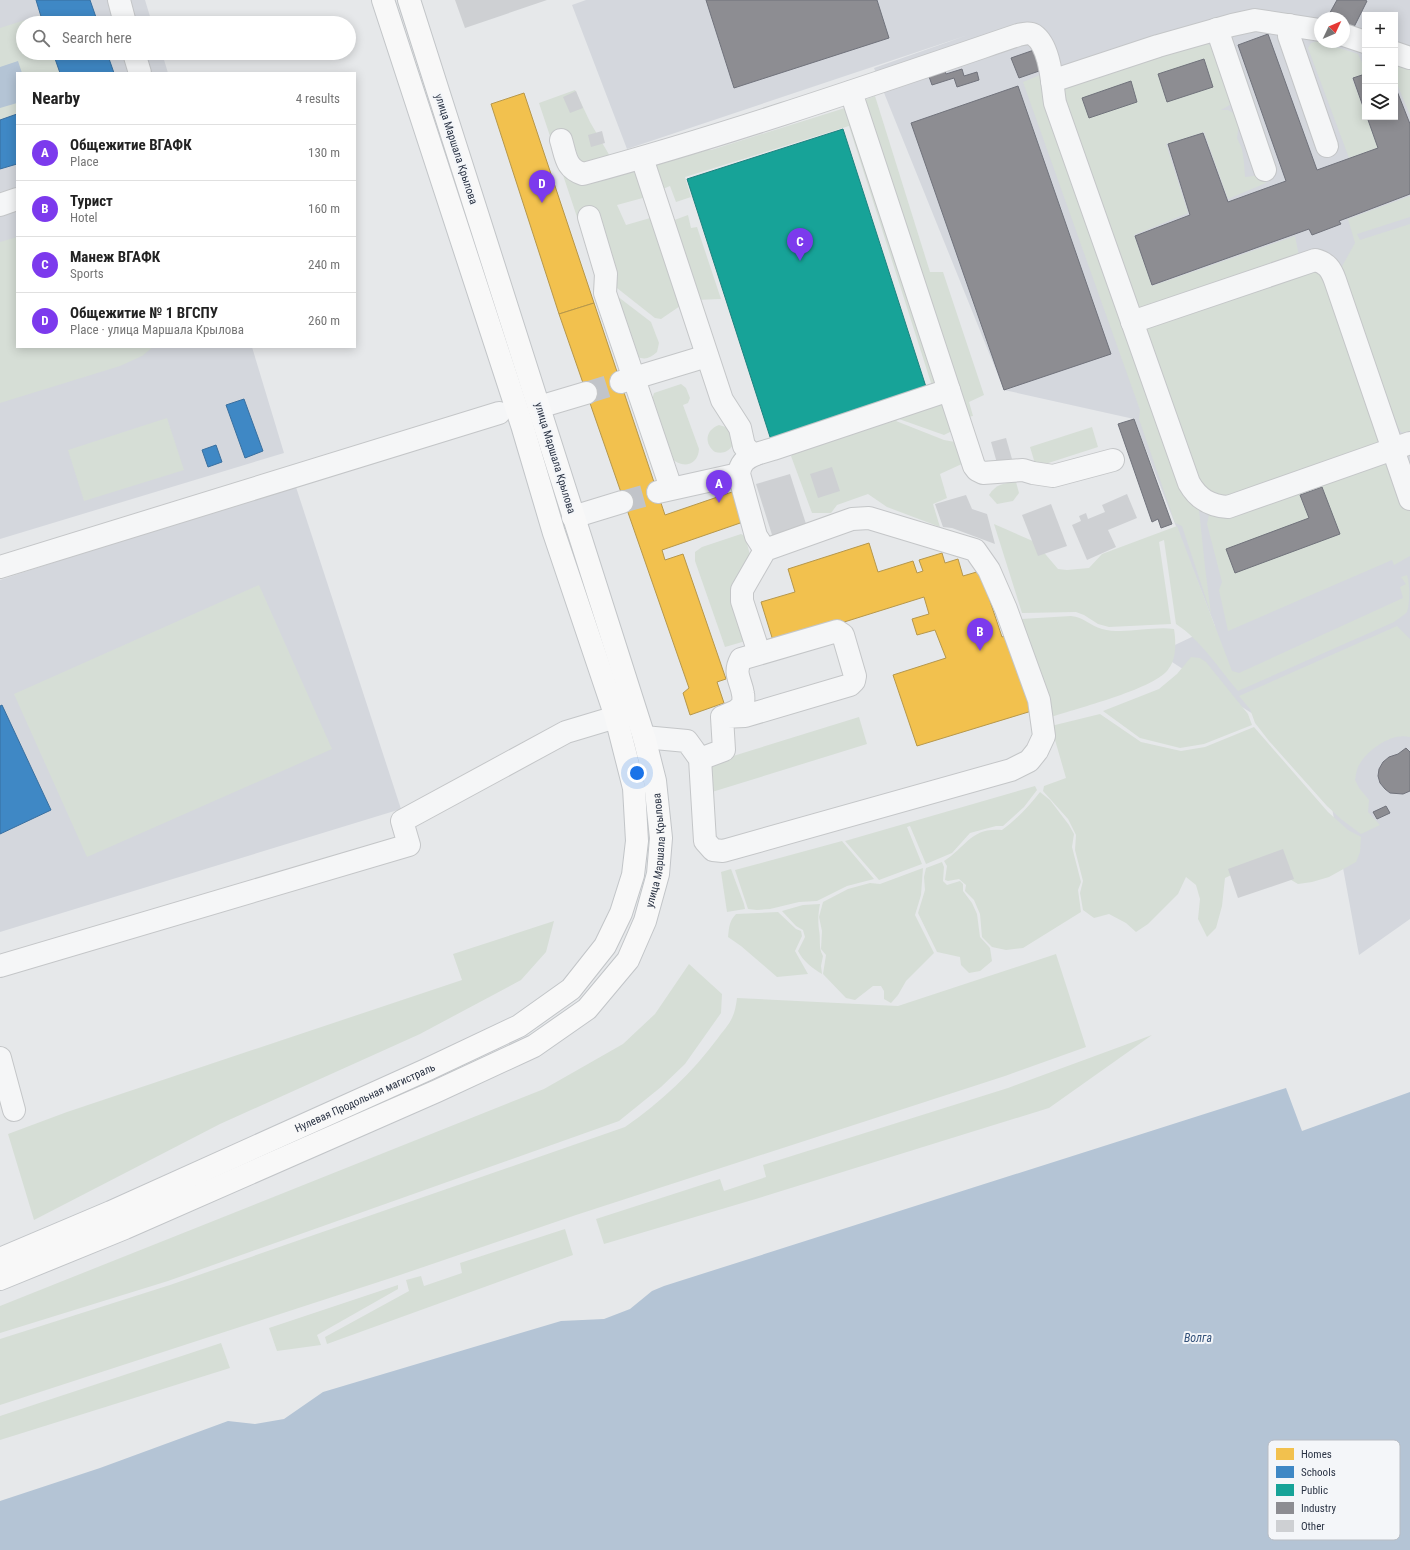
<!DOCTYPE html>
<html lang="en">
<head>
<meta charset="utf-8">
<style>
  :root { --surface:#fff; --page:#f2f2f2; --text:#222; --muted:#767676; --line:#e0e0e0; --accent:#7c3aed }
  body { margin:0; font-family:"Roboto Condensed",sans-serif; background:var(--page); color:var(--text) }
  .controls { position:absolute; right:12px; top:12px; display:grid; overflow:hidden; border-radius:0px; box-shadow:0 2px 10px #0003 }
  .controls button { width:36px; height:36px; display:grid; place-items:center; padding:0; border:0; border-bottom:1px solid var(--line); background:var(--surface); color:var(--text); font:20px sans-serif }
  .compass { position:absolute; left:1314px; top:12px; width:36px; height:36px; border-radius:50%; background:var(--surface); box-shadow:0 2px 10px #0003; rotate:46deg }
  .you { position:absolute; left:637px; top:773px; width:14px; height:14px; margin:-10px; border:3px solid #fff; border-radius:50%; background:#1a73e8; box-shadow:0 0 0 6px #1a73e833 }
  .badge { display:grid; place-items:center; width:26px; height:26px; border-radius:50%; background:var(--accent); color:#fff; font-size:13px; font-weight:700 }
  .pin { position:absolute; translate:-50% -33px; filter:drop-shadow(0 1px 2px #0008) }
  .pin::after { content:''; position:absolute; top:21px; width:14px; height:12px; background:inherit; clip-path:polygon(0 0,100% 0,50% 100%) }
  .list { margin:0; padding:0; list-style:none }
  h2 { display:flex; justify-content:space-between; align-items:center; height:52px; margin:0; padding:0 16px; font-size:17px }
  h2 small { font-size:13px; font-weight:400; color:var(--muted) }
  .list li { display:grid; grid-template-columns:26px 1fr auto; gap:12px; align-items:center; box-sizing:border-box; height:56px; padding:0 16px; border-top:1px solid var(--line) }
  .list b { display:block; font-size:15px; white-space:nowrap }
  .list p { margin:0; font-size:13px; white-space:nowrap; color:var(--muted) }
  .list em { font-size:13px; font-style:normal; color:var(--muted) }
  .icon { flex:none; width:22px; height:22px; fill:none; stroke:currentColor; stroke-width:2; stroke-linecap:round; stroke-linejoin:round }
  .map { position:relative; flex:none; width:1410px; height:1550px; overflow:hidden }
  .search { position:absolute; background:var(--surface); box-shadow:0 2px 10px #0003; left:16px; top:16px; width:340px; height:44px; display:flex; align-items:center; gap:10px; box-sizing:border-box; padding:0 14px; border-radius:22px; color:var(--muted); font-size:15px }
  .panel { position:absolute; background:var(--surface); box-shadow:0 2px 10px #0003; left:16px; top:72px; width:340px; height:276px; border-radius:0px }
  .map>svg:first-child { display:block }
  .built { fill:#d4d7dd; fill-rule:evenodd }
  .green { fill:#d6ded6 }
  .water { fill:#b4c4d5 }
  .homes { fill:#f2c14e; stroke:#b6974b }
  .schools { fill:#3f88c5; stroke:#396f9f }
  .public { fill:#17a398; stroke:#1d827f }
  .industry { fill:#8d8d92; stroke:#70727b }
  .building { fill:#ced0d3 }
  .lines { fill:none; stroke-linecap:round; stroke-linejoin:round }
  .minor-tunnel { stroke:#c1c4c9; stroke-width:22; stroke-dasharray:22 11; stroke-linecap:butt }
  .minor-casing { stroke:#c4c6c8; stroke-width:24 }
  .major-casing { stroke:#c2c5c8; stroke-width:24 }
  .minor { stroke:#f5f6f7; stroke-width:22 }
  .major { stroke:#f8f8f8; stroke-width:22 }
  .labels { text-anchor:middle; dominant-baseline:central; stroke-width:4; stroke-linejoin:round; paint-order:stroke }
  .street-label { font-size:11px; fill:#2b3445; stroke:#f4f6f9 }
  .water-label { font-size:12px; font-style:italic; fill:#34527a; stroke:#f4f6f9 }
  .key { fill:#f4f6f9; stroke:#b8bcc3; stroke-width:1 }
  .key-label { font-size:11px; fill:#2b3445 }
</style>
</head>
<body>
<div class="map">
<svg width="1410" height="1550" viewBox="0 0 1410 1550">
  <rect width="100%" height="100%" fill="#e6e8ea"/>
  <g class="built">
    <polygon points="0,0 145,0 152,23 23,23 23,53 162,53 168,73 17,73 17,347 252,347 284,453 0,539"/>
    <path d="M586,0H1410V919L1359,955L1323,759L1158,653L1215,626L1134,419L1004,390L874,68L968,35L627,149L572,5ZM1365,15H1395V117H1365ZM1320,18H1344V42H1320Z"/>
    <polygon points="295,484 401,809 0,932 0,580"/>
  </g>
  <g class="green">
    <polygon points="41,15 43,23 23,23 23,53 53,53 60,73 17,73 17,114 0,120 0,28"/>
    <polygon points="1202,41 1212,46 1233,103 1221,110 1228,110 1235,114 1239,123 1237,138 1242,149 1244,163 1245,177 1262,175 1266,183 1228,199 1204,132 1166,144 1188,213 1134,235 1152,286 1295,236 1299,256 1139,308 1134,304 1061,92 1065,87"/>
    <polygon points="1317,41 1358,54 1365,69 1365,74 1352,78 1378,148 1349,158 1308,48 1311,43"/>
    <polygon points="1395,62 1410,67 1410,115 1395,79"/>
    <polygon points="1040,75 1160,421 1195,505 1199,510 1205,567 1211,614 1182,526 1175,523 1139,419 1140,410 1023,82"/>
    <polygon points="575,90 590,122 611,158 589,166 580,162 571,136 574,180 641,168 650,196 617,205 626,225 657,216 683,304 661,319 655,318 617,288 591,212 577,217 539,103"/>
    <polygon points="875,96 930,272 943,272 984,395 969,402 973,416 962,418 859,102"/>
    <polygon points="848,107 938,384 932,386 849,126 685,177 691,197 676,202 670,186 658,191 652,165 699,147 711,150"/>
    <polygon points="1410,196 1410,217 1357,234 1360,240 1410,224 1410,434 1401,432 1398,427 1340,270 1355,243 1348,219"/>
    <polygon points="688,215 691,228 697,227 721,299 696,300 669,222"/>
    <polygon points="17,237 17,347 153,347 142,356 120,366 0,403 0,242"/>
    <polygon points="1303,269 1321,272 1381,440 1376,446 1223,500 1200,487 1145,326"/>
    <path d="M617,296L651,322L659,343L657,352C650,358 646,360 637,357Z"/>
    <path d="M681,384L686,388L690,398L688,403L683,405L699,449C698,466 682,469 671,458L651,403L654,393Z"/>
    <polygon points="945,402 953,423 950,432 944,435 899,419 896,421 944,440 955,442 964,463 940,474 947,498 933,504 940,527 887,507 868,494 837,505 831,513 812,513 791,456 801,448"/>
    <polygon points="167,418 184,470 84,501 68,450"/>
    <path d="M719,425L729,428L733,445C728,452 723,454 715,452C704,444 705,430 719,425Z"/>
    <polygon points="1092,427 1098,447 1036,467 1030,447"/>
    <polygon points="1383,457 1394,465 1410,512 1410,556 1394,565 1392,560 1228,631 1219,590 1222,582 1207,524 1209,515 1223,515"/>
    <path d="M1016,482L1019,493L1013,501L997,504L989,495C996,484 1004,483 1016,482Z"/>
    <path d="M994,524L1035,542L1058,569L1067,570L1089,568L1102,554L1177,526L1232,671L1239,673L1403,598L1400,587L1406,584L1401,577L1407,575C1410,584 1410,603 1407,612C1404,615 1398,619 1394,622L1238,691C1219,669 1201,640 1176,624L1164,540L1159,542L1171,624L1109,627L1098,624L1084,615L1076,612L1022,613Z"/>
    <polygon points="741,534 745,536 750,555 749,640 725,647 695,561 695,552 702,547"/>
    <polygon points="259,585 332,749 87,857 14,694"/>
    <path d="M1071,616C1084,617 1090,626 1102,629C1125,635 1150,626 1174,629C1176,642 1177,660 1167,671C1150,690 1078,708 1051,717L1021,619Z"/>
    <path d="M1397,626L1410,639V737C1392,732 1366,750 1358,767C1356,771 1356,776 1355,780L1359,788L1369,800L1368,812L1380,825L1361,834L1341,819L1327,806L1269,741L1255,723L1250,709L1239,696Z"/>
    <polygon points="1191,657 1200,658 1206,662 1248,714 1252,725 1204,744 1180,748 1140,738 1103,711 1159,689 1177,674"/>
    <polygon points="1100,714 1141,742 1181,751 1205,747 1254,727 1328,812 1348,830 1361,837 1360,852 1356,862 1329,877 1312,882 1298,884 1281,874 1242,870 1225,878 1222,906 1216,928 1207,937 1198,919 1200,899 1196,885 1186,877 1178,894 1148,924 1136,932 1126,923 1109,914 1094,918 1083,910 1080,893 1083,881 1075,850 1076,835 1068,819 1043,791 1044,786 1066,778 1051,726"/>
    <polygon points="859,717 867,744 712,792 704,765"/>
    <polygon points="1035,786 1037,790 1024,807 1003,826 996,826 970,833 952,853 926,864 910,826 907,827 922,864 879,880 845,841"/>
    <path d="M1040,792L1050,800L1069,825L1074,834L1072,847L1081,882L1078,890L1081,912L1023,948L1006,950L992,947L982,937L980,914L974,900L965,891L966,885L959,879L948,881L945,880L947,866L944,861C966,847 971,827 1002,830C1017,819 1029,806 1040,792Z"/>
    <polygon points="842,841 874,879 847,886 817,901 799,902 770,909 757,910 748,909 735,870"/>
    <polygon points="942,862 944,867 943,881 947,885 960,881 963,884 963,891 972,903 977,914 980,937 990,948 992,961 980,971 969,973 961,965 960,957 937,952 918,913 925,890 924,877 926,868"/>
    <polygon points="923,868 921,895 915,915 934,953 906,981 898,995 891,1003 884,999 884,991 881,986 873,986 855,1000 846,998 823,974 826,955 821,949 822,931 819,917 823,902 848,889 870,883 880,884"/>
    <polygon points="731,869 744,904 745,909 727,912 721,872"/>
    <path d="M820,904C818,914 818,921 819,930C821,940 818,947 823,956L821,966L822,974C812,968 803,961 798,951L805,937L803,930L796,926L782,911L803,905Z"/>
    <path d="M778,912L796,929L801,931L802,936L795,951L808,974L777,977L741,946L728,937C729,928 729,921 736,914Z"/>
    <polygon points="554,921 546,952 521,980 420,1034 220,1124 34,1220 8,1134 67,1112 462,980 453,954"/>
    <path d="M1056,954L1086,1047L1005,1076L576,1215L400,1275L0,1405V1339L170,1285L625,1127C661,1102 692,1073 718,1038C722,1032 729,1025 732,1018C735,1012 736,1005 737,998L898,1006Z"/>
    <polygon points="689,964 722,994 721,1013 685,1064 661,1087 619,1121 168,1281 0,1333 0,1306 544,1089 623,1044 655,1014"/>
    <polygon points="1152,1035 1049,1108 759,1198 604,1244 596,1219 720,1179 724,1191 766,1177 763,1165 1008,1088"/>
    <polygon points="565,1229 573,1255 327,1344 325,1337 409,1291 406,1280 421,1276 424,1286 462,1273 460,1263"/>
    <polygon points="398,1285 398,1289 317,1335 321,1345 277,1351 269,1328"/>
    <polygon points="221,1343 230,1368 0,1440 0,1416"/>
  </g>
  <g class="water">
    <polygon points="18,61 22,73 17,73 17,103 0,108 0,67"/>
    <polygon points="1286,1088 1302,1131 1410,1092 1410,1550 0,1550 0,1501 100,1468 228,1421 255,1424 284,1419 323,1392 561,1321 604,1319 630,1309 652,1291 664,1286"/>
  </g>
  <g class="homes">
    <polygon points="524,93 594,303 559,314 491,104"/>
    <polygon points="594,303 665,515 735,491 746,521 662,550 665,560 683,554 726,679 717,682 724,703 690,715 683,693 689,688 559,314"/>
    <polygon points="869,543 878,572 913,561 917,573 923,571 919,560 942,553 945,563 958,559 963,576 980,571 1002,637 1011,634 1035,710 917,746 893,675 946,658 935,630 917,635 912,619 929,614 924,597 774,644 761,602 795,592 788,569"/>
  </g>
  <g class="schools">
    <polygon points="36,0 90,0 98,23 43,23"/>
    <polygon points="53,53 107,53 114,73 60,73"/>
    <polygon points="17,114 17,164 0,169 0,120"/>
    <polygon points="244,399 263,451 245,458 226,405"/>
    <polygon points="216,445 222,462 208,467 202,450"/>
    <polygon points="2,705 51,810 0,834 0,706"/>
  </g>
  <polygon class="public" points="843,129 927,390 771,440 687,179"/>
  <g class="industry">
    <polygon points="706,0 877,0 889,38 734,88"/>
    <polygon points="1337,0 1365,0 1367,1 1351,33 1344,29 1344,18 1327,18"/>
    <polygon points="1268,34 1317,170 1378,148 1367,117 1395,117 1395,86 1410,124 1410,194 1339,221 1341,224 1312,235 1309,229 1152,285 1135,236 1190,215 1168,144 1203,133 1228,202 1286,181 1238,45"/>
    <polygon points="1034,50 1042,70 1019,78 1011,58"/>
    <polygon points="1204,59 1213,87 1167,102 1158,74"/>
    <polygon points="943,66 946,74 962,69 964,76 977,72 979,80 957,87 954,78 932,85 927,71"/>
    <polygon points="1365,74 1365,112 1353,78"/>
    <polygon points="1131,81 1137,102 1089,118 1082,98"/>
    <polygon points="1018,86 1111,354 1004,390 911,123"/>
    <polygon points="1134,419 1172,524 1161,528 1158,519 1152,522 1118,424"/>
    <polygon points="1322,487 1340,534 1235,573 1226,549 1309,518 1300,495"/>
    <polygon points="1406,748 1410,752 1410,791 1403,794 1390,793 1385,789 1380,783 1378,776 1379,769 1383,762 1389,757 1398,754"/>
    <polygon points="1386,806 1390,813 1377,819 1373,812"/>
  </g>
  <g class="building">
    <polygon points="455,0 547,0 465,28"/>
    <polygon points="576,91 583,108 570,113 563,97"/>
    <polygon points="602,131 605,143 591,147 588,135"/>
    <polygon points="1006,438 1012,459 997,463 991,442"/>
    <polygon points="832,467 840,491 818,498 810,474"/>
    <polygon points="790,474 807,527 773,538 756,484"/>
    <polygon points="1127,494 1137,518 1108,530 1116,547 1087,560 1072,525 1081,521 1079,516 1086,513 1088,519 1105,512 1102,505"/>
    <polygon points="966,495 972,509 987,514 995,544 952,528 943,527 935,504"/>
    <polygon points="1051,504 1067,546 1038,556 1022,515"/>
    <polygon points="1283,849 1294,879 1238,898 1228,869"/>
  </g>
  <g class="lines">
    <g class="minor-tunnel">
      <polyline points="586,393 621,382"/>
      <polyline points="622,502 658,492"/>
    </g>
    <g class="minor-casing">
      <g id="minor">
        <polyline points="119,0 125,23"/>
        <polyline points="1289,25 1289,36 1327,146"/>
        <polyline points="1217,29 1265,170"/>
        <polyline points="1344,35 1365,42"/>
        <polyline points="134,53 140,73"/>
        <polyline points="1395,53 1410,58"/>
        <polyline points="1052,81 1158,46 1232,25 1255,20 1320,30"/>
        <polyline points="851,92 974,466 977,470 983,473 1023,470 1033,473 1053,476 1113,460"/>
        <path d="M561,140C566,156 565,168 583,174C730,134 874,84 1018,35C1023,34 1029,32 1034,35C1051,47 1052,85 1055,103L1189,483C1198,499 1210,506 1228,507L1410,443"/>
        <polyline points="642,158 722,400 740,428 744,446 750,452 756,454 773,449 949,390"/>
        <polyline points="0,205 17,199"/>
        <polyline points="589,217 606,274 605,293 671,488"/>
        <path d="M1132,322L1315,260C1327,263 1331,269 1335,280L1410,499"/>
        <polyline points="621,382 707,356"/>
        <polyline points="539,407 586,393"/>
        <path d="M756,454C746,458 740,463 739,474L756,536L765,550"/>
        <polyline points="658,492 739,474"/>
        <polyline points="573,517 622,502"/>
        <polyline points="0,567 499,413"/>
        <polyline points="644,737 687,741 700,759 705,841 713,850 723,851 1011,770 1029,761 1037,751 1044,736 1039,700 1006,609 989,570 975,550 869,518 852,519 765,550 742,590 742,601 759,653"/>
        <path d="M700,759L724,750L722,717L736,711L743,705C743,701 744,698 743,694C741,680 733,674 741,659L837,631L843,635L855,676L854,681L850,685L745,716L722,717"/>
        <polyline points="0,966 409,845 402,821 566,732 616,717"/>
        <polyline points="0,1058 14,1110"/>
      </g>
    </g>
    <g class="major-casing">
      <g id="major">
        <path id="s1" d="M0,1259L111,1212L426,1070L519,1026L571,989L605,946L621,913L633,875L637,841L634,788L616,717L554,533L522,425L383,0"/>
        <path id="s2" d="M0,1279L125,1228L437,1091L534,1046L587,1009L628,960L645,921L658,874L661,838L655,781L644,737L409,0"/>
      </g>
    </g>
    <use href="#minor" class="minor"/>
    <use href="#major" class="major"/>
  </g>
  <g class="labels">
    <g class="street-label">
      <text transform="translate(456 149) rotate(72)">улица Маршала Крылова</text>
      <text transform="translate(555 458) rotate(73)">улица Маршала Крылова</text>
      <text stroke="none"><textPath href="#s2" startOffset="826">улица Маршала Крылова</textPath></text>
      <text stroke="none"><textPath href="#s1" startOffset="399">Нулевая Продольная магистраль</textPath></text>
    </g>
    <g class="water-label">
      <text x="1198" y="1338">Волга</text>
    </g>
  </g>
  <rect x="1268" y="1440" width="132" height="100" rx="6" class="key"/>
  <rect x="1276" y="1448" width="18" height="12" fill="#f2c14e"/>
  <rect x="1276" y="1466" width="18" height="12" fill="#3f88c5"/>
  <rect x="1276" y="1484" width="18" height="12" fill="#17a398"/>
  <rect x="1276" y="1502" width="18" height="12" fill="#8d8d92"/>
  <rect x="1276" y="1520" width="18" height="12" fill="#ced0d3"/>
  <g class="key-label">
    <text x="1301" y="1458">Homes</text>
    <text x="1301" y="1476">Schools</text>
    <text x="1301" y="1494">Public</text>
    <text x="1301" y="1512">Industry</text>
    <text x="1301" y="1530">Other</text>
  </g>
</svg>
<div class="controls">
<button>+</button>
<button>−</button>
<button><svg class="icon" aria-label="layers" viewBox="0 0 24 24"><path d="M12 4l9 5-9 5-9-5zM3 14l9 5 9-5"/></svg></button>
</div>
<svg class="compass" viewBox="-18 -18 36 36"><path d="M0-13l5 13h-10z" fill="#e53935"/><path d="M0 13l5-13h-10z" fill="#767676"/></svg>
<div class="you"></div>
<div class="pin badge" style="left:719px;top:503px">A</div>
<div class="pin badge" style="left:980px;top:651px">B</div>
<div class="pin badge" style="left:800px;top:261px">C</div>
<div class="pin badge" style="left:542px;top:203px">D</div>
<div class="search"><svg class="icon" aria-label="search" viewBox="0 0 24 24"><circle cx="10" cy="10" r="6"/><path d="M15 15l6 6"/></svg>Search here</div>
<section class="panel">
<h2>Nearby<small>4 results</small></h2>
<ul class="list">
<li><span class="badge">A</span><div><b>Общежитие ВГАФК</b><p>Place</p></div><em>130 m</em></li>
<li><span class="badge">B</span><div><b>Турист</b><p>Hotel</p></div><em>160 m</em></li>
<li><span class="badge">C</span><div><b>Манеж ВГАФК</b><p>Sports</p></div><em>240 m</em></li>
<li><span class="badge">D</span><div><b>Общежитие № 1 ВГСПУ</b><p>Place · улица Маршала Крылова</p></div><em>260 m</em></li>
</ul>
</section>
</div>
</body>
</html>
